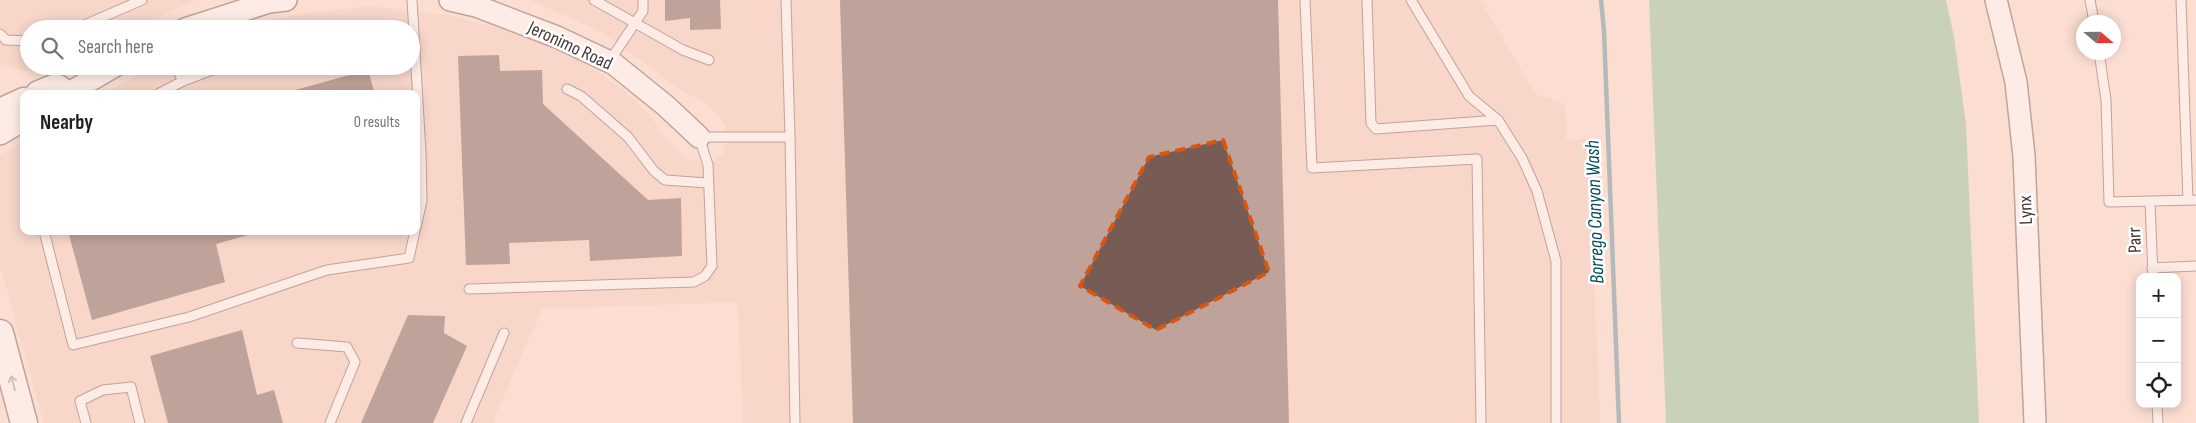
<!DOCTYPE html>
<html lang="en">
<head>
<meta charset="utf-8">
<style>
  :root { --surface:#fff; --page:#f6f6f6; --text:#202124; --muted:#757577; --line:#e0e0e0 }
  body { margin:0; font-family:"Sofia Sans Condensed",sans-serif; background:var(--page); color:var(--text) }
  .controls { position:absolute; right:15px; bottom:15px; display:grid; overflow:hidden; border-radius:10px; box-shadow:0 2px 12px #0003 }
  .controls button { width:45px; height:45px; display:grid; place-items:center; padding:0; border:0; border-bottom:1px solid var(--line); background:var(--surface); color:var(--text); font:25px sans-serif }
  .compass { position:absolute; left:2076px; top:15px; width:45px; height:45px; border-radius:50%; background:var(--surface); box-shadow:0 2px 12px #0003; rotate:110deg }
  .list { margin:0; padding:0; list-style:none }
  h2 { display:flex; justify-content:space-between; align-items:center; height:65px; margin:0; padding:0 20px; font-size:21px }
  h2 small { font-size:16px; font-weight:400; color:var(--muted) }
  .icon { flex:none; width:28px; height:28px; fill:none; stroke:currentColor; stroke-width:2; stroke-linecap:round; stroke-linejoin:round }
  .map { position:relative; flex:none; width:2196px; height:423px; overflow:hidden }
  .search { position:absolute; background:var(--surface); box-shadow:0 2px 12px #0003; left:20px; top:20px; width:400px; height:55px; display:flex; align-items:center; gap:12px; box-sizing:border-box; padding:0 18px; border-radius:28px; color:var(--muted); font-size:19px }
  .panel { position:absolute; background:var(--surface); box-shadow:0 2px 12px #0003; left:20px; top:90px; width:400px; height:145px; border-radius:10px }
  .map>svg:first-child { display:block }
  .built { fill:#f3cec1 }
  .green { fill:#8fc4a1 }
  .lines { fill:none; stroke-linecap:round; stroke-linejoin:round }
  .stream { stroke:#5b909b; stroke-width:4.5 }
  .building { fill:#775c55 }
  .service-casing { stroke:#785f55; stroke-width:11 }
  .tertiary-casing { stroke:#785f55; stroke-width:24 }
  .primary-casing { stroke:#785f55; stroke-width:29 }
  .service { stroke:#fff; stroke-width:9 }
  .tertiary { stroke:#fff; stroke-width:21 }
  .primary { stroke:#fff; stroke-width:26 }
  .oneway { stroke:#a29c9a }
  .marked { fill:none; stroke:#d85610; stroke-width:4; stroke-dasharray:10 6; stroke-linejoin:round }
  .labels { text-anchor:middle; dominant-baseline:central; stroke-width:5; stroke-linejoin:round; paint-order:stroke }
  .street-label { font-size:19px; fill:#453935; stroke:#fff }
  .water-label { font-size:20px; font-style:italic; fill:#004e5a; stroke:#fff }
</style>
</head>
<body>
<div class="map">
<svg width="2196" height="423" viewBox="0 0 2196 423">
  <rect width="100%" height="100%" fill="#fbddd2"/>
  <g class="built">
    <polygon points="0,0 195,0 132,29 29,29 29,66 49,66 41,70 21,71 0,63"/>
    <polygon points="529,0 1480,0 1536,95 1565,104 1566,140 1588,139 1600,423 743,423 738,302 542,309 492,423 44,423 0,265 0,155 24,142 24,231 416,231 416,94 105,94 153,66 411,66 411,29 240,29 257,22 307,13 370,6 446,15 517,33 571,54 622,89 649,114 663,135 686,158 699,162 714,161 722,155 727,140 726,127 721,118 705,103 684,92 600,31"/>
  </g>
  <polygon class="green" points="1649,0 1946,0 1954,37 1966,124 1979,423 1666,423"/>
  <g class="lines">
    <polyline class="stream" points="1601,0 1604,31 1619,423"/>
  </g>
  <g class="building">
    <polygon points="665,0 720,0 721,29 690,30 690,18 665,21"/>
    <polygon points="840,0 1278,0 1289,423 853,423"/>
    <polygon points="499,55 500,71 542,70 543,104 648,200 681,198 682,256 590,261 589,240 509,243 510,264 466,265 458,56"/>
    <polygon points="368,70 375,94 295,94 295,90"/>
    <polygon points="68,231 248,231 248,235 216,244 225,282 92,320"/>
    <polygon points="408,315 445,316 444,333 467,346 433,423 361,423"/>
    <polygon points="242,330 257,395 274,390 283,423 168,423 150,356"/>
  </g>
  <g class="lines">
    <g class="service-casing">
      <g id="service">
        <polyline points="412,0 421,153 422,201 416,227"/>
        <polyline points="594,0 683,50 709,60"/>
        <polyline points="786,0 790,137"/>
        <polyline points="1305,0 1312,168 1477,159 1481,423"/>
        <polyline points="1367,0 1371,123 1376,129 1498,120"/>
        <polyline points="1411,0 1469,96 1498,120 1522,158 1537,191 1556,261 1556,423"/>
        <polyline points="2090,0 2094,22"/>
        <polyline points="2181,0 2188,200"/>
        <polyline points="75,29 142,0"/>
        <polyline points="0,34 6,40 29,41"/>
        <polyline points="2099,52 2106,100 2109,202 2196,200"/>
        <polyline points="609,62 643,11 643,0"/>
        <polyline points="183,81 223,66"/>
        <polyline points="567,89 581,96 628,137 654,171 665,180 708,183"/>
        <polyline points="158,94 183,81 175,66"/>
        <polyline points="2150,202 2153,277"/>
        <polyline points="44,231 73,345 189,317 327,270 409,258 415,231"/>
        <polyline points="2152,268 2196,266"/>
        <polyline points="469,289 694,282 705,276 712,266 708,165 699,137 790,137 795,423"/>
        <polyline points="297,343 347,347 355,362 330,423"/>
        <polyline points="2157,404 2158,423"/>
        <polyline points="86,423 80,401 103,390 131,387 140,423"/>
        <polyline points="466,423 504,333"/>
      </g>
    </g>
    <g class="tertiary-casing">
      <g id="tertiary">
        <polyline points="450,0 476,6 557,37 614,64 666,106 699,137"/>
        <polyline points="1996,0 2016,82 2024,156 2035,423"/>
        <polyline points="185,29 269,2 286,0"/>
        <polyline points="67,94 115,66"/>
        <polyline points="0,134 24,120"/>
      </g>
    </g>
    <g class="primary-casing">
      <g id="primary">
        <polyline points="39,94 56,87 66,94"/>
        <polyline points="0,112 24,101"/>
        <polyline points="0,333 24,423"/>
      </g>
    </g>
    <use href="#service" class="service"/>
    <use href="#tertiary" class="tertiary"/>
    <use href="#primary" class="primary"/>
  </g>
  <defs><path id="oneway-shaft" d="M-6 0H5M1.5-3L5.5 0L1.5 3" fill="none" stroke-width="1.6" stroke-linecap="round" stroke-linejoin="round" transform="scale(1.25)"/></defs>
  <use class="oneway" href="#oneway-shaft" transform="translate(13 383) rotate(-105)"/>
  <path d="M0 0H2196V423H0ZM1223,140L1269,272L1156,330L1080,286L1149,157Z" fill="#fbddd2" fill-opacity=".55" fill-rule="evenodd"/>
  <path class="marked" d="M1223,140L1269,272L1156,330L1080,286L1149,157Z"/>
  <g class="labels">
    <g class="street-label">
      <text transform="translate(570 46) rotate(25)">Jeronimo Road</text>
      <text transform="translate(2026 210) rotate(-92)">Lynx</text>
      <text transform="translate(2135 240) rotate(-92)">Parr</text>
    </g>
    <g class="water-label">
      <text transform="translate(1595 212) rotate(-92)">Borrego Canyon Wash</text>
    </g>
  </g>
</svg>
<div class="controls">
<button>+</button>
<button>−</button>
<button><svg class="icon" aria-label="locate" viewBox="0 0 24 24"><circle cx="12" cy="12" r="6"/><path d="M12 2v4M12 18v4M2 12h4M18 12h4"/></svg></button>
</div>
<svg class="compass" viewBox="-18 -18 36 36"><path d="M0-13l5 13h-10z" fill="#e53935"/><path d="M0 13l5-13h-10z" fill="#757577"/></svg>
<div class="search"><svg class="icon" aria-label="search" viewBox="0 0 24 24"><circle cx="10" cy="10" r="6"/><path d="M15 15l6 6"/></svg>Search here</div>
<section class="panel">
<h2>Nearby<small>0 results</small></h2>
<ul class="list">
</ul>
</section>
</div>
</body>
</html>
